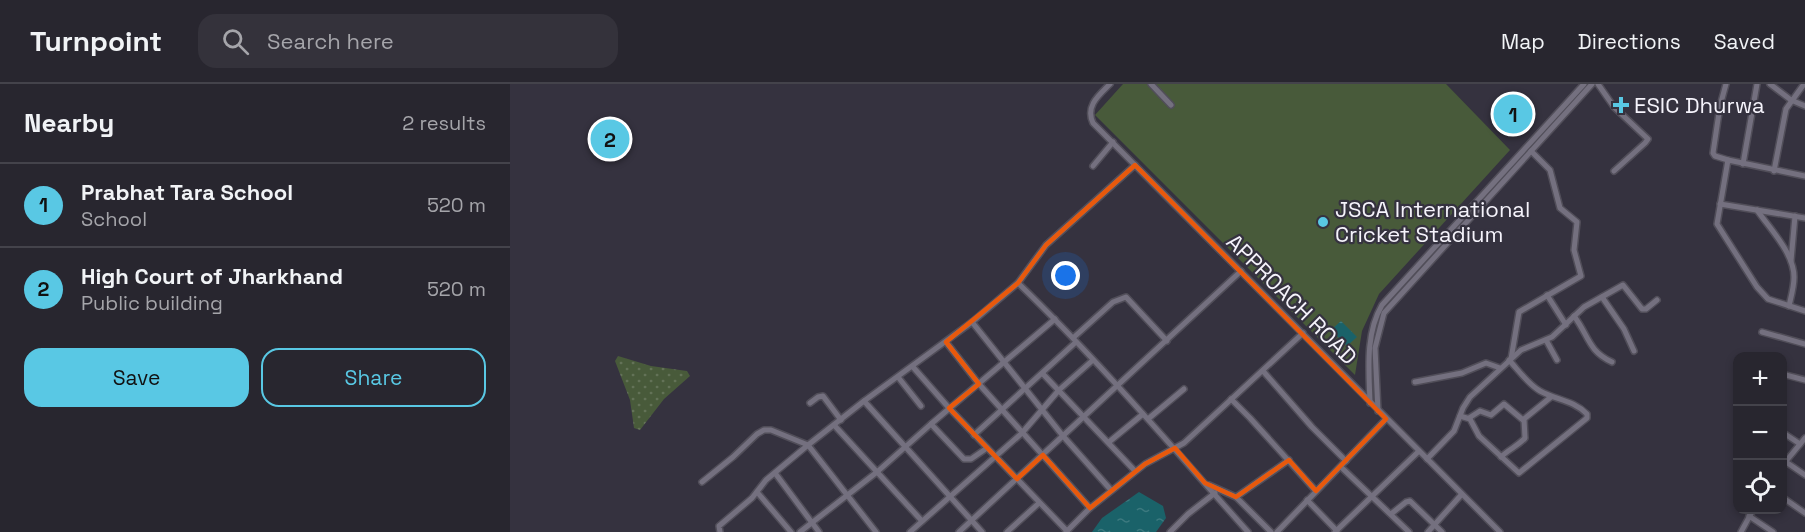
<!DOCTYPE html>
<html lang="en">
<head>
<meta charset="utf-8">
<style>
  :root { --surface:#28262f; --page:#34323b; --text:#f1f3f6; --muted:#a5a5aa; --line:#44434b; --accent:#59c8e4 }
  body { margin:0; font-family:"Space Grotesk",sans-serif; background:var(--page); color:var(--text) }
  .controls { position:absolute; right:18px; bottom:18px; display:grid; overflow:hidden; border-radius:12px; box-shadow:0 3px 9px #0003 }
  .controls button { width:54px; height:54px; display:grid; place-items:center; padding:0; border:0; border-bottom:2px solid var(--line); background:var(--surface); color:var(--text); font:30px sans-serif }
  .you { position:absolute; left:556px; top:192px; width:21px; height:21px; margin:-15px; border:4px solid #fff; border-radius:50%; background:#1a73e8; box-shadow:0 0 0 9px #1a73e833 }
  .badge { display:grid; place-items:center; width:39px; height:39px; border-radius:50%; background:var(--accent); color:#111; font-size:20px; font-weight:700 }
  .pin { position:absolute; translate:-50% -50%; border:3px solid #fff; box-shadow:0 2px 6px #0006 }
  .list { margin:0; padding:0; list-style:none }
  h2 { display:flex; justify-content:space-between; align-items:center; height:78px; margin:0; padding:0 24px; font-size:26px }
  h2 small { font-size:20px; font-weight:400; color:var(--muted) }
  .list li { display:grid; grid-template-columns:39px 1fr auto; gap:18px; align-items:center; box-sizing:border-box; height:84px; padding:0 24px; border-top:2px solid var(--line) }
  .list b { display:block; font-size:22px; white-space:nowrap }
  .list p { margin:0; font-size:20px; white-space:nowrap; color:var(--muted) }
  .list em { font-size:20px; font-style:normal; color:var(--muted) }
  .actions { display:flex; gap:12px; padding:18px 24px }
  .actions a { flex:1; padding:14px 0; border:2px solid var(--accent); border-radius:18px; text-align:center; font-size:21px; color:var(--accent) }
  .actions .main { background:var(--accent); color:#111 }
  .icon { flex:none; width:33px; height:33px; fill:none; stroke:currentColor; stroke-width:2; stroke-linecap:round; stroke-linejoin:round }
  .map { position:relative; flex:none; width:1295px; height:448px; overflow:hidden }
  header { display:flex; align-items:center; gap:36px; box-sizing:border-box; height:84px; padding:0 30px; background:var(--surface); border-bottom:2px solid var(--line) }
  header strong { font-size:28px }
  nav { display:flex; gap:33px; margin-inline-start:auto; font-size:21px }
  .search { width:420px; height:54px; background:var(--page); display:flex; align-items:center; gap:15px; box-sizing:border-box; padding:0 21px; border-radius:18px; color:var(--muted); font-size:22px }
  main { display:flex }
  aside { flex:1; background:var(--surface) }
  .map>svg:first-child { display:block }
  .grass { fill:url(#grass-dots) }
  .pitch { fill:#485a3a }
  .water { fill:url(#water-ripples) }
  .lines { fill:none; stroke-linecap:round; stroke-linejoin:round }
  .minor-casing { stroke:#514e59; stroke-width:8 }
  .minor { stroke:#74707f; stroke-width:5 }
  .marked { fill:none; stroke:#e8590c; stroke-width:4.5; stroke-linejoin:round }
  .poi-dot { fill:#59c8e4; stroke:#35323f; stroke-width:2 }
  .labels { text-anchor:middle; dominant-baseline:central; stroke-width:4.5; stroke-linejoin:round; paint-order:stroke }
  .poi-label { font-size:22px; fill:#f5f3fb; stroke:#35323f; text-anchor:start }
  .street-label { font-size:22px; fill:#f5f3fb; stroke:#35323f }
</style>
</head>
<body>
<header>
<strong>Turnpoint</strong>
<div class="search"><svg class="icon" aria-label="search" viewBox="0 0 24 24"><circle cx="10" cy="10" r="6"/><path d="M15 15l6 6"/></svg>Search here</div>
<nav><a>Map</a><a>Directions</a><a>Saved</a></nav>
</header>
<main>
<aside>
<h2>Nearby<small>2 results</small></h2>
<ul class="list">
<li><span class="badge">1</span><div><b>Prabhat Tara School</b><p>School</p></div><em>520 m</em></li>
<li><span class="badge">2</span><div><b>High Court of Jharkhand</b><p>Public building</p></div><em>520 m</em></li>
</ul>
<div class="actions"><a class="main">Save</a><a>Share</a></div>
</aside>
<div class="map">
<svg width="1295" height="448" viewBox="0 0 1295 448">
  <defs>
    <pattern id="grass-dots" width="8" height="8" patternUnits="userSpaceOnUse" patternTransform="scale(1.5)"><rect width="8" height="8" fill="#485a3a"/><path d="M2 2h.1M6 6h.1" fill="none" stroke="#637257" stroke-width="1.8" stroke-linecap="round"/></pattern>
    <pattern id="water-ripples" width="26" height="14" patternUnits="userSpaceOnUse" patternTransform="scale(1.5)"><rect width="26" height="14" fill="#1a6269"/><path d="M2 4q2-2 4 0t4 0M15 11q2-2 4 0t4 0" fill="none" stroke="#3c797f"/></pattern>
  </defs>
  <rect width="100%" height="100%" fill="#35323f"/>
  <polygon class="grass" points="108,272 141,282 177,287 180,292 154,315 130,346 124,344 120,316 105,277"/>
  <polygon class="pitch" points="613,0 936,0 1000,66 869,210 852,247 845,291 585,31"/>
  <g class="water">
    <polygon points="831,237 847,253 837,262 821,246"/>
    <polygon points="629,408 653,422 656,434 646,448 582,448 592,434"/>
  </g>
  <g class="lines">
    <g class="minor-casing">
      <g id="minor">
        <path d="M600,0C589,11 575,22 583,39L990,448"/>
        <polyline points="641,0 661,21"/>
        <polyline points="1088,0 1104,23 1138,55 1135,59 1104,87"/>
        <polyline points="1216,0 1210,22 1203,69 1205,72 1218,76"/>
        <polyline points="1260,0 1281,16 1295,22"/>
        <polyline points="1233,80 1247,0"/>
        <polyline points="583,82 603,58"/>
        <polyline points="1264,87 1276,25 1294,0"/>
        <polyline points="1295,92 1218,76 1207,140 1247,203 1258,215 1295,227"/>
        <polyline points="1210,120 1295,134"/>
        <path d="M1247,126C1260,145 1284,169 1284,193C1284,203 1281,213 1279,222"/>
        <polyline points="1281,177 1285,132"/>
        <path d="M508,199C589,277 663,364 738,448"/>
        <polyline points="1037,211 1056,241"/>
        <polyline points="1092,213 1114,245 1124,267"/>
        <path d="M1064,232C1079,252 1078,267 1102,278"/>
        <polyline points="462,238 553,352 601,406"/>
        <polyline points="1252,248 1295,260"/>
        <polyline points="563,254 603,218 616,213 657,257"/>
        <polyline points="1036,256 1047,276"/>
        <polyline points="436,258 469,300 580,424"/>
        <polyline points="1001,275 1009,228 1071,192 1064,166 1067,138 1050,124 1040,86 1021,67"/>
        <polyline points="403,283 439,324 557,447"/>
        <polyline points="753,287 802,343 836,377"/>
        <polyline points="533,290 625,387"/>
        <polyline points="1272,290 1295,296"/>
        <polyline points="388,293 411,322"/>
        <polyline points="905,298 952,289 976,279 990,284"/>
        <polyline points="721,315 740,334 806,407"/>
        <polyline points="354,317 472,448"/>
        <polyline points="300,319 308,313 313,312 331,336"/>
        <path d="M860,319C859,287 855,250 872,221L1074,0"/>
        <polyline points="868,327 865,264 874,229 1082,0"/>
        <path d="M950,332L960,335L969,352L1009,389L1077,334V330C1063,316 1046,316 1030,307C1018,300 1009,287 999,276"/>
        <polyline points="959,334 970,327 981,331 994,320 1013,336"/>
        <polyline points="638,335 674,305"/>
        <polyline points="421,340 454,375 461,375 477,364"/>
        <polyline points="324,341 412,437"/>
        <polyline points="1272,348 1290,360"/>
        <polyline points="464,351 566,258"/>
        <polyline points="599,358 633,330"/>
        <path d="M991,373C999,365 1008,362 1015,354L1014,335L1041,313"/>
        <polyline points="917,375 944,347 953,324 960,313 1011,266 1042,253 1074,223 1113,201 1132,225 1136,225 1147,216"/>
        <polyline points="1276,378 1295,391"/>
        <polyline points="1272,382 1295,354"/>
        <polyline points="831,383 899,448"/>
        <polyline points="265,389 309,448"/>
        <polyline points="192,398 223,373 247,350 254,346 261,346 298,361 366,448"/>
        <polyline points="699,401 726,413 761,448"/>
        <polyline points="247,408 281,448"/>
        <polyline points="726,413 779,376"/>
        <polyline points="1272,413 1295,429"/>
        <polyline points="797,416 827,447"/>
        <polyline points="881,430 896,418 900,417 932,448"/>
        <polyline points="1239,432 1263,448"/>
        <polyline points="210,448 209,442 242,414 256,396 298,361 354,317 462,238 508,199 536,161 625,81"/>
        <polyline points="290,448 367,388 421,340 545,235"/>
        <polyline points="400,448 512,349 549,306 583,276"/>
        <polyline points="449,448 731,187"/>
        <polyline points="497,448 529,419"/>
        <polyline points="556,448 580,424 635,380 674,359 793,249"/>
        <polyline points="660,448 678,430 705,409"/>
        <polyline points="767,448 876,335"/>
        <polyline points="825,448 909,367"/>
        <polyline points="918,448 952,410"/>
        <polyline points="1231,448 1243,426"/>
      </g>
    </g>
    <use href="#minor" class="minor"/>
  </g>
  <path class="marked" d="M625,81L876,335L806,407L779,376L726,413L695,399L665,364L635,380L580,424L533,371L507,395L439,324L469,300L436,258L508,199L536,161Z"/>
  <g class="poi-dot">
    <path d="M1108 12h6v6h6v6h-6v6h-6v-6h-6v-6h6z"/>
    <circle cx="813" cy="138" r="6"/>
  </g>
  <g class="labels">
    <g class="poi-label">
      <text x="1124" y="21">ESIC Dhurwa</text>
      <text x="825" y="125">JSCA International<tspan x="825" dy="25">Cricket Stadium</tspan></text>
    </g>
    <g class="street-label">
      <text transform="translate(782 215) rotate(45)">APPROACH ROAD</text>
    </g>
  </g>
</svg>
<div class="controls">
<button>+</button>
<button>−</button>
<button><svg class="icon" aria-label="locate" viewBox="0 0 24 24"><circle cx="12" cy="12" r="6"/><path d="M12 2v4M12 18v4M2 12h4M18 12h4"/></svg></button>
</div>
<div class="you"></div>
<div class="pin badge" style="left:1003px;top:30px">1</div>
<div class="pin badge" style="left:100px;top:55px">2</div>
</div>
</main>
</body>
</html>
